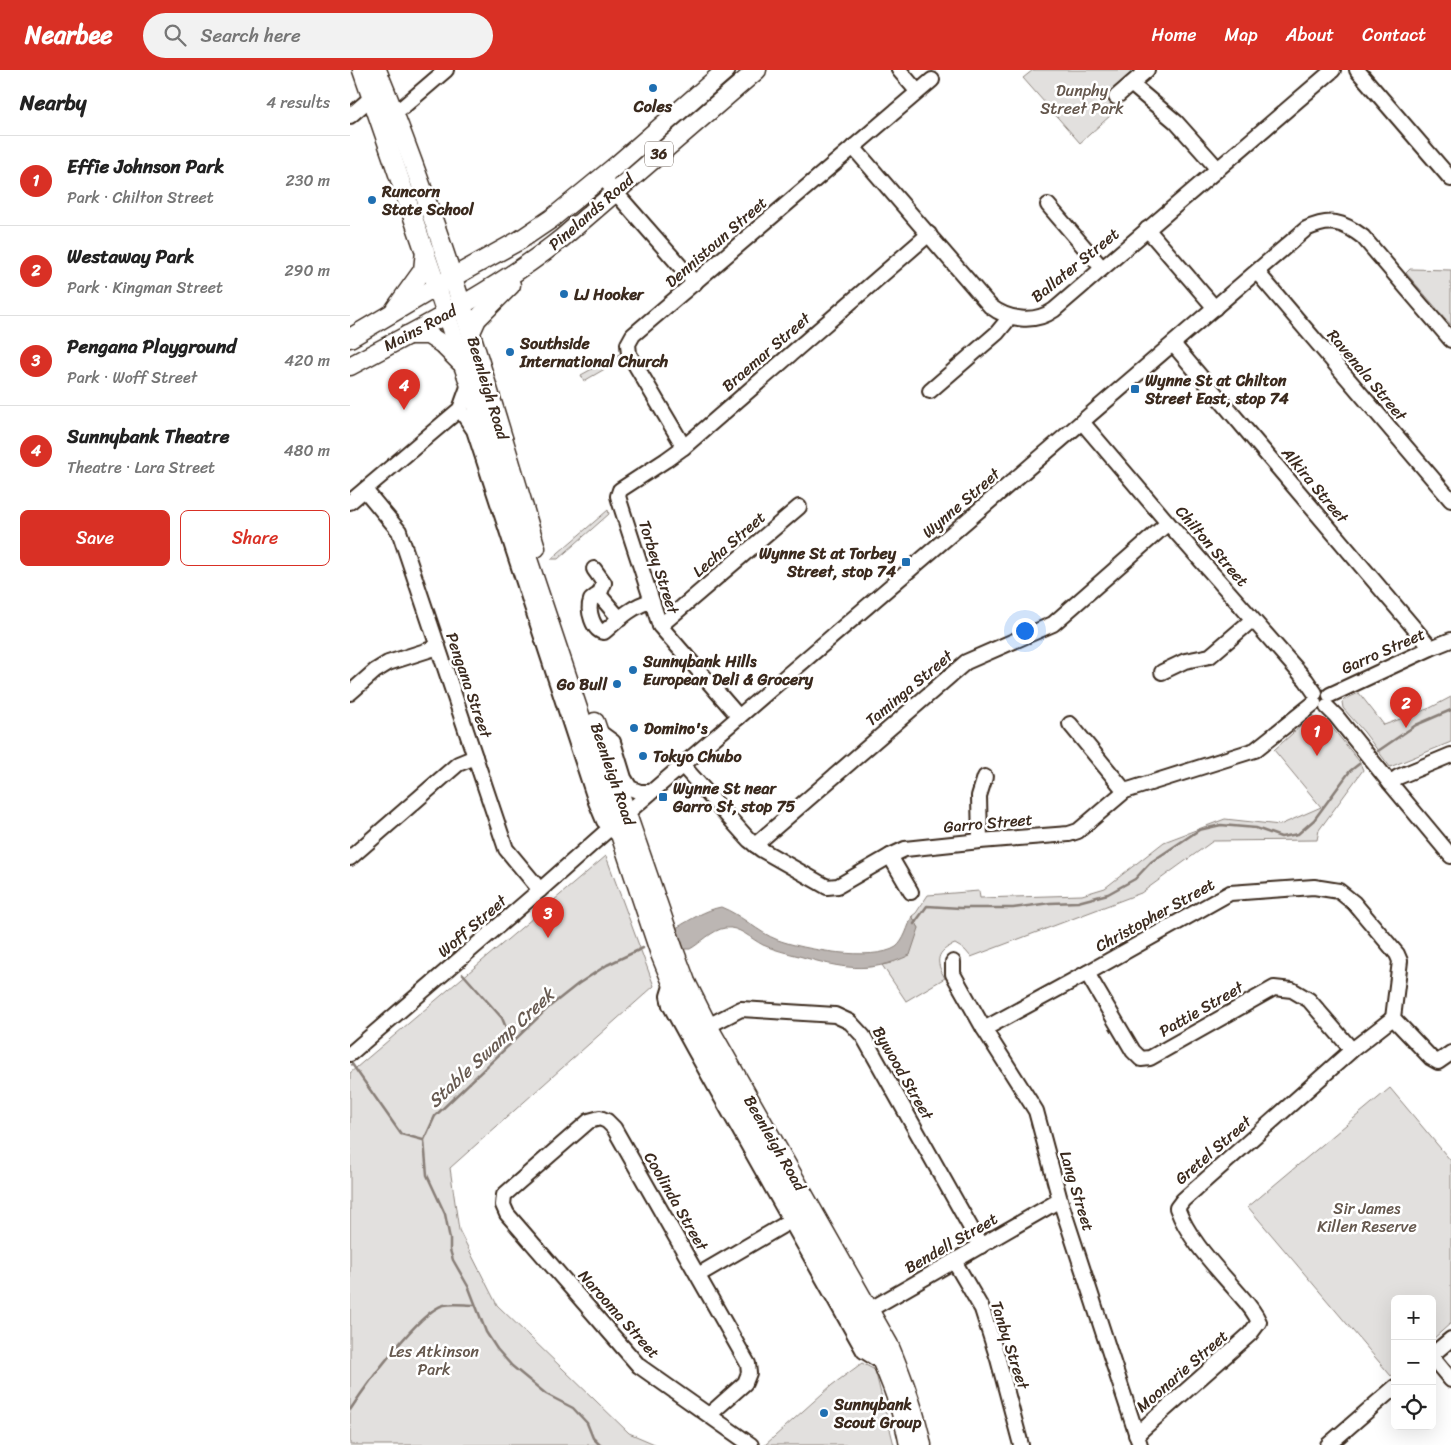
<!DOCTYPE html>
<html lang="en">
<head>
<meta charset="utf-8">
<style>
  :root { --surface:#fff; --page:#f2f2f2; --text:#222; --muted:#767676; --line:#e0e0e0; --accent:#d93025 }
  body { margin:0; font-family:Sriracha,sans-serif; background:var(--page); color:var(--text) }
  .controls { position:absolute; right:15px; bottom:15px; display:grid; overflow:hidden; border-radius:8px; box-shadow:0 5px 20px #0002 }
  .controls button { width:45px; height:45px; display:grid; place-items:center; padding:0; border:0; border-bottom:1px solid var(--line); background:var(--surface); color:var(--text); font:25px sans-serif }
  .you { position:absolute; left:674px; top:560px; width:18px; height:18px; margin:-12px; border:4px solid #fff; border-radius:50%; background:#1a73e8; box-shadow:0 0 0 8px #1a73e833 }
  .badge { display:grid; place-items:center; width:32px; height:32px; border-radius:50%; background:var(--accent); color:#fff; font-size:16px; font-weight:700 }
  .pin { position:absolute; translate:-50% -41px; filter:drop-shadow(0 1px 2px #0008) }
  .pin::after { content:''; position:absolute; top:26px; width:18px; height:15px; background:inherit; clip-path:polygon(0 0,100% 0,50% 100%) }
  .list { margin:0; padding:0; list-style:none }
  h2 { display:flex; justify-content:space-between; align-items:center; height:65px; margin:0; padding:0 20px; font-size:21px }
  h2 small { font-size:16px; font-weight:400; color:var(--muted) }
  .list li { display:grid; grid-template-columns:32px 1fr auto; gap:15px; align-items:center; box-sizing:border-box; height:90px; padding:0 20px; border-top:1px solid var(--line) }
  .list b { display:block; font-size:19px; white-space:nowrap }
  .list p { margin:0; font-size:16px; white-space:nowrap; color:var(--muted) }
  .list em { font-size:16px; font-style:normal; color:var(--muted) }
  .actions { display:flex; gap:10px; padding:15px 20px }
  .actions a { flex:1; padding:11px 0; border:1px solid var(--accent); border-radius:8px; text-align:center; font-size:18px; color:var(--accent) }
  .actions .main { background:var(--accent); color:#fff }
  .icon { flex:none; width:28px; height:28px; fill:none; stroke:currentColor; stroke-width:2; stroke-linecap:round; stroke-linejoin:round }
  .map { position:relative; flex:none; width:1101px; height:1375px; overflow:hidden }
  header { display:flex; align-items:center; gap:30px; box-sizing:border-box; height:70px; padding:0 25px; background:var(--accent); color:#fff }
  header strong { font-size:24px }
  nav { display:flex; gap:28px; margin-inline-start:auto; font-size:18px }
  .search { width:350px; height:45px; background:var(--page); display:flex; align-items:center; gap:12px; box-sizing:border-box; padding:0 18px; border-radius:28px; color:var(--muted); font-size:19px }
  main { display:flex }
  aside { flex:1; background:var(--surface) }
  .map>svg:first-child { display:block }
  .green { fill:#e2e0de; stroke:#8e857e }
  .water { fill:#bcb6b3; stroke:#887e77 }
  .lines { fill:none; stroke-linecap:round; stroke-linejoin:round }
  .stream { stroke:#887e77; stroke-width:2.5 }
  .minor-casing { stroke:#3b2a1e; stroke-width:18 }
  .major-casing { stroke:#3b2a1e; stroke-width:21 }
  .minor { stroke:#fff; stroke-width:14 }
  .major { stroke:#fff; stroke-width:18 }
  .poi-dot { fill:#1f6fb2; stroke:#fff; stroke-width:2 }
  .labels { text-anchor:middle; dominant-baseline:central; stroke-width:5; stroke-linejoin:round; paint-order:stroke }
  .shield { fill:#fff; stroke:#766a62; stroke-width:1 }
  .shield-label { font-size:15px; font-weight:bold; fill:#3b2a1e }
  .park-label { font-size:16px; fill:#65584e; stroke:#fff }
  .poi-label { font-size:16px; font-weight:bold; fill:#3b2a1e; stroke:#fff; text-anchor:start }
  .street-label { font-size:16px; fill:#3b2a1e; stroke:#fff }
  .water-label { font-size:18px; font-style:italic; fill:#685b52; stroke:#fff }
</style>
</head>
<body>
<header>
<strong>Nearbee</strong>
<div class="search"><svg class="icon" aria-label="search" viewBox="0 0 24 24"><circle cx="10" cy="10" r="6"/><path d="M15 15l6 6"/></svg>Search here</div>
<nav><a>Home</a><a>Map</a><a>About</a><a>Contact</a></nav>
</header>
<main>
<aside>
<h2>Nearby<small>4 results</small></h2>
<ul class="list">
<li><span class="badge">1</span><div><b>Effie Johnson Park</b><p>Park · Chilton Street</p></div><em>230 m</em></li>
<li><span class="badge">2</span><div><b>Westaway Park</b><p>Park · Kingman Street</p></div><em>290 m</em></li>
<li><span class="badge">3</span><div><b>Pengana Playground</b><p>Park · Woff Street</p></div><em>420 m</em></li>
<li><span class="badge">4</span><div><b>Sunnybank Theatre</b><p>Theatre · Lara Street</p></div><em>480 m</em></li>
</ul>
<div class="actions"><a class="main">Save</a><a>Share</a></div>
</aside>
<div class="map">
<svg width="1101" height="1375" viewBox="0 0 1101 1375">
  <rect width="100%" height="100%" fill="#fff"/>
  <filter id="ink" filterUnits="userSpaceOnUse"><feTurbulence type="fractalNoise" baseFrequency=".02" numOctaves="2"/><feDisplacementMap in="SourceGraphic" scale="10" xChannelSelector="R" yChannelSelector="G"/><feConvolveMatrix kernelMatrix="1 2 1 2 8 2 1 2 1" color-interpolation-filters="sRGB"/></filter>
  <g filter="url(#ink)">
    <g class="green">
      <polygon points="683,0 791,0 762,25 771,36 730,73 673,8"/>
      <polygon points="1060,199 1101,200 1101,255 1056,203"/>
      <polygon points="269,284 272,289 234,311 231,305"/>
      <polygon points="258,440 259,444 208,489 201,489"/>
      <polygon points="1009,623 1034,655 1080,638 1101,627 1101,672 1040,697 1014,662 993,638 992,632 995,629"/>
      <path d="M962,646L976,650L1009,691L1013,700L969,760L967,770L863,771L791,823L621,887L615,880L605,874C586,881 585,892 595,908L556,931L532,895L541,893L569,858L562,846L566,843L578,825L629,821L630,828L732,825L755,818L814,772L875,749L930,755L971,737L924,680Z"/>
      <polygon points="256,786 304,916 100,1098 109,1160 147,1235 279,1363 307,1375 0,1375 0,1003"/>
      <polygon points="1040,1018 1101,1091 1101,1253 1082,1270 1082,1229 1045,1229 1045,1303 1041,1306 898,1137"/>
      <polygon points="512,1293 525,1300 544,1375 415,1375 482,1315"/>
    </g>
    <path class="water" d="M371,837C392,845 407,862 428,870C452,879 523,892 546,877C554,871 558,856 562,846L569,858L560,885C518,905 491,898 449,886C437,883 424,880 413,875C401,869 389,856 375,858C362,860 351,873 340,879H334L326,858C340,850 355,840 371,837Z"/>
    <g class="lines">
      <g class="stream">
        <polyline points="1028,681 1066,655 1101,640"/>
        <polyline points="564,854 577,836 610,838 663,838 700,833 728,832 758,824 785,809 801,792 849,760 871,755 906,758 931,767 948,764 964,750 1000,701 1009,694"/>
        <polyline points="113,904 152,948 162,972"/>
        <polyline points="2,994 51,1064 73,1070"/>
        <path d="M0,1340C15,1317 69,1241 94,1235C104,1233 115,1235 125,1235"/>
        <polyline points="250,1375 243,1368 237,1353 223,1338 196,1324 162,1296 147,1279 136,1262 119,1218 103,1190 100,1180 100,1169 95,1144 77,1105 74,1070 85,1046 199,937 228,914 257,895 293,878"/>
      </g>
      <g class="minor-casing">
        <g id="minor">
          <polyline points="549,0 567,21"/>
          <polyline points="1007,0 1101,109"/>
          <polyline points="781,14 826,52 868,99"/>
          <polyline points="766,27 797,0"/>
          <polyline points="0,46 22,27"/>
          <polyline points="36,48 54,36 96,0"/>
          <path d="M503,77L640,236C658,250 684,254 704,240L983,0"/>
          <polyline points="252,107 345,213"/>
          <polyline points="698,135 752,198"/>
          <polyline points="797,159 865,238"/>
          <polyline points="907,202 1101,430"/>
          <polyline points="823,274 1081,578"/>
          <polyline points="580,321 647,263 656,252 657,247"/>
          <polyline points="110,339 124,360 246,732 254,751 266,763"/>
          <polyline points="732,352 818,453 956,610 965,623"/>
          <polyline points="334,377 279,284 278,274 283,265 582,10"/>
          <polyline points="15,420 49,461 156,779 190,820"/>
          <polyline points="0,432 110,339 119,314"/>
          <polyline points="244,499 254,513 249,525"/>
          <path d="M270,549L251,527L246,526L241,530C237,540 243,561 254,562C269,549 282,536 301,531"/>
          <polyline points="310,556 449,437"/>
          <polyline points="812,602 835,591 860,586 902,550"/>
          <polyline points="0,623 25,601 38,593 88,577"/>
          <polyline points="980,625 1081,578 1101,570"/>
          <polyline points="977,637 986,646 1040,713 1101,786"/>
          <polyline points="389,647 310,556 270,433 268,426 270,420 316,390 334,377 579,164"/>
          <polyline points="720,654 775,721"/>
          <polyline points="248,661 263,672 274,708 280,718 290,722 301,722"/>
          <polyline points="333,696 399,770 412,780 477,817 488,816 540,786 555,779 630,771 719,764 728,761 775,721 905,680 964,633"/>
          <polyline points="1040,713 1048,707 1101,685"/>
          <polyline points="630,771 629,726 635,707"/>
          <polyline points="405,775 616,592 703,554 818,453"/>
          <polyline points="540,786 561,822"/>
          <polyline points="0,788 108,694 125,687"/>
          <polyline points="603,892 603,904 634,959 686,1041 710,1130 790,1375"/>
          <polyline points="737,903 783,981 791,989 800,988 924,918 942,920 959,930 1002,980"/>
          <polyline points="322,913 318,926 320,935 344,979 514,1281 533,1293"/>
          <polyline points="358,956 391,939 485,945 500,952 513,966 631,1176"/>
          <polyline points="634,959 737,903 880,823 964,817 989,821 1004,833 1047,884 1050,891 1043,948 1081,988 1088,992 1101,983"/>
          <path d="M0,984L190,820L277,743L956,159C980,148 992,151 1013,167L1101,270"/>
          <polyline points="604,1191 632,1239 648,1289 671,1375"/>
          <polyline points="348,1205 449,1146"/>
          <polyline points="512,1244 710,1130"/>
          <polyline points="1082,1285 1101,1269"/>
          <polyline points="1082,1287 1101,1310"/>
          <polyline points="359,1345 395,1313 399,1303 398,1294 264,1058 257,1051 250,1048 239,1051 154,1125 153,1135 157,1144 289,1296 401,1375"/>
          <path d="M786,1365L900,1264L909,1252C903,1238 893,1229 883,1217C862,1193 838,1168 827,1138L833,1130L1002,980L1043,948"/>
          <polyline points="978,1375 1045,1317"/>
        </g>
      </g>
      <g class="major-casing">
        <g id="major">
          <path d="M12,0L87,217L310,884L322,913L342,953C382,1023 421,1092 461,1162C500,1230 544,1297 559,1375"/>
          <path d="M27,0C91,156 138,317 186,478"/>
          <polyline points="45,239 73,200 75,181"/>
          <polyline points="121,262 127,249 161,215"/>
          <polyline points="57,265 78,265 92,274 110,292"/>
          <polyline points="0,268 103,207 170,170 201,149 268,94 376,0"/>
          <path d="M0,296C73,257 147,220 211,169L407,0"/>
          <path d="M245,652L324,880L336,912L358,956L539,1275C553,1308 565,1340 572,1375"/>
        </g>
      </g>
      <use href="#minor" class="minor"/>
      <use href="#major" class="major"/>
    </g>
  </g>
  <g class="poi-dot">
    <circle cx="303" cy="18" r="5"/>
    <circle cx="22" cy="130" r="5"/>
    <circle cx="214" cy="224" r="5"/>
    <circle cx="160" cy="282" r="5"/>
    <rect x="780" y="314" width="10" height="10" rx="2.5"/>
    <rect x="551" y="487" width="10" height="10" rx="2.5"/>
    <circle cx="283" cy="600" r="5"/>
    <circle cx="267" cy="614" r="5"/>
    <circle cx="284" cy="658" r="5"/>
    <circle cx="293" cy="686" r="5"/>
    <rect x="308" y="722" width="10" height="10" rx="2.5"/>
    <circle cx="474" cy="1343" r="5"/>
  </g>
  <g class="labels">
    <rect class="shield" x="295" y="71.5" width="28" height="25" rx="4"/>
    <g class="shield-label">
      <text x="309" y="84">36</text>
    </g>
    <g class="park-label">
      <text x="732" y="20">Dunphy<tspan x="732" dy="18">Street Park</tspan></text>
      <text x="1017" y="1138">Sir James<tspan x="1017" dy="18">Killen Reserve</tspan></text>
      <text x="84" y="1281">Les Atkinson<tspan x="84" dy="18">Park</tspan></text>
    </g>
    <g class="poi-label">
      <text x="303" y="36" text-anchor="middle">Coles</text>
      <text x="32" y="121">Runcorn<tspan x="32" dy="18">State School</tspan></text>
      <text x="224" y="224">LJ Hooker</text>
      <text x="170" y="273">Southside<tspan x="170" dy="18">International Church</tspan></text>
      <text x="795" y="310">Wynne St at Chilton<tspan x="795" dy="18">Street East, stop 74</tspan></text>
      <text x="546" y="483" text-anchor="end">Wynne St at Torbey<tspan x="546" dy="18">Street, stop 74</tspan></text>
      <text x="293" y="591">Sunnybank Hills<tspan x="293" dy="18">European Deli &amp; Grocery</tspan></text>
      <text x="257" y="614" text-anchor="end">Go Bull</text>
      <text x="294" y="658">Domino's</text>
      <text x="303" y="686">Tokyo Chubo</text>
      <text x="323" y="718">Wynne St near<tspan x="323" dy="18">Garro St, stop 75</tspan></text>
      <text x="484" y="1334">Sunnybank<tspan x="484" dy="18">Scout Group</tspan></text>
    </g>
    <g class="street-label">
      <text transform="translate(241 142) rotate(-41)">Pinelands Road</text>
      <text transform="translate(366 172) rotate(-41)">Dennistoun Street</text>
      <text transform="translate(725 195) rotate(-39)">Ballater Street</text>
      <text transform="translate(70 258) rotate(-28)">Mains Road</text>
      <text transform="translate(416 282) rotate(-41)">Braemar Street</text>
      <text transform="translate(1017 305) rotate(50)">Ravenala Street</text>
      <text transform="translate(138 318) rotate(73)">Beenleigh Road</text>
      <text transform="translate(965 415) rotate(50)">Alkira Street</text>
      <text transform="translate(611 433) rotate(-41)">Wynne Street</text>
      <text transform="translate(379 474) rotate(-41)">Lecha Street</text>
      <text transform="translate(862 476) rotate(49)">Chilton Street</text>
      <text transform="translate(309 497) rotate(72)">Torbey Street</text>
      <text transform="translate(1033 581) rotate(-24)">Garro Street</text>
      <text transform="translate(119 615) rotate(71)">Pengana Street</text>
      <text transform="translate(559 618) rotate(-40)">Taminga Street</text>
      <text transform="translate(263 704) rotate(71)">Beenleigh Road</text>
      <text transform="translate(638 753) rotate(-5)">Garro Street</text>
      <text transform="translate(805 845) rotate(-29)">Christopher Street</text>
      <text transform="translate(122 856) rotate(-41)">Woff Street</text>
      <text transform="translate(851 939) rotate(-30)">Pattie Street</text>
      <text transform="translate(553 1003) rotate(60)">Bywood Street</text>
      <text transform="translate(425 1073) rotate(60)">Beenleigh Road</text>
      <text transform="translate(863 1080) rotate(-41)">Gretel Street</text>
      <text transform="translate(727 1121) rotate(73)">Lang Street</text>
      <text transform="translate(326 1131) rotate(60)">Coolinda Street</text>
      <text transform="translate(601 1173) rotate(-30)">Bendell Street</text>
      <text transform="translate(269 1244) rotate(48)">Narooma Street</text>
      <text transform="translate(660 1275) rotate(72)">Tanby Street</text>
      <text transform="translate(832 1301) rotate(-41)">Moonarie Street</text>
    </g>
    <g class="water-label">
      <text transform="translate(141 978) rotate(-43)">Stable Swamp Creek</text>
    </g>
  </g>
</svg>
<div class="controls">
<button>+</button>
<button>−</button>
<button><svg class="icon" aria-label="locate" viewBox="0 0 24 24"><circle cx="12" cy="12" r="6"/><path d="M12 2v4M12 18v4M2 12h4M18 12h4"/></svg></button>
</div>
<div class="you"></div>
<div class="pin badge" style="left:967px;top:686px">1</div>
<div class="pin badge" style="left:1056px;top:658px">2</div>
<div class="pin badge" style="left:198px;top:868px">3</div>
<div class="pin badge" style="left:54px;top:340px">4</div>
</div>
</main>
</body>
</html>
